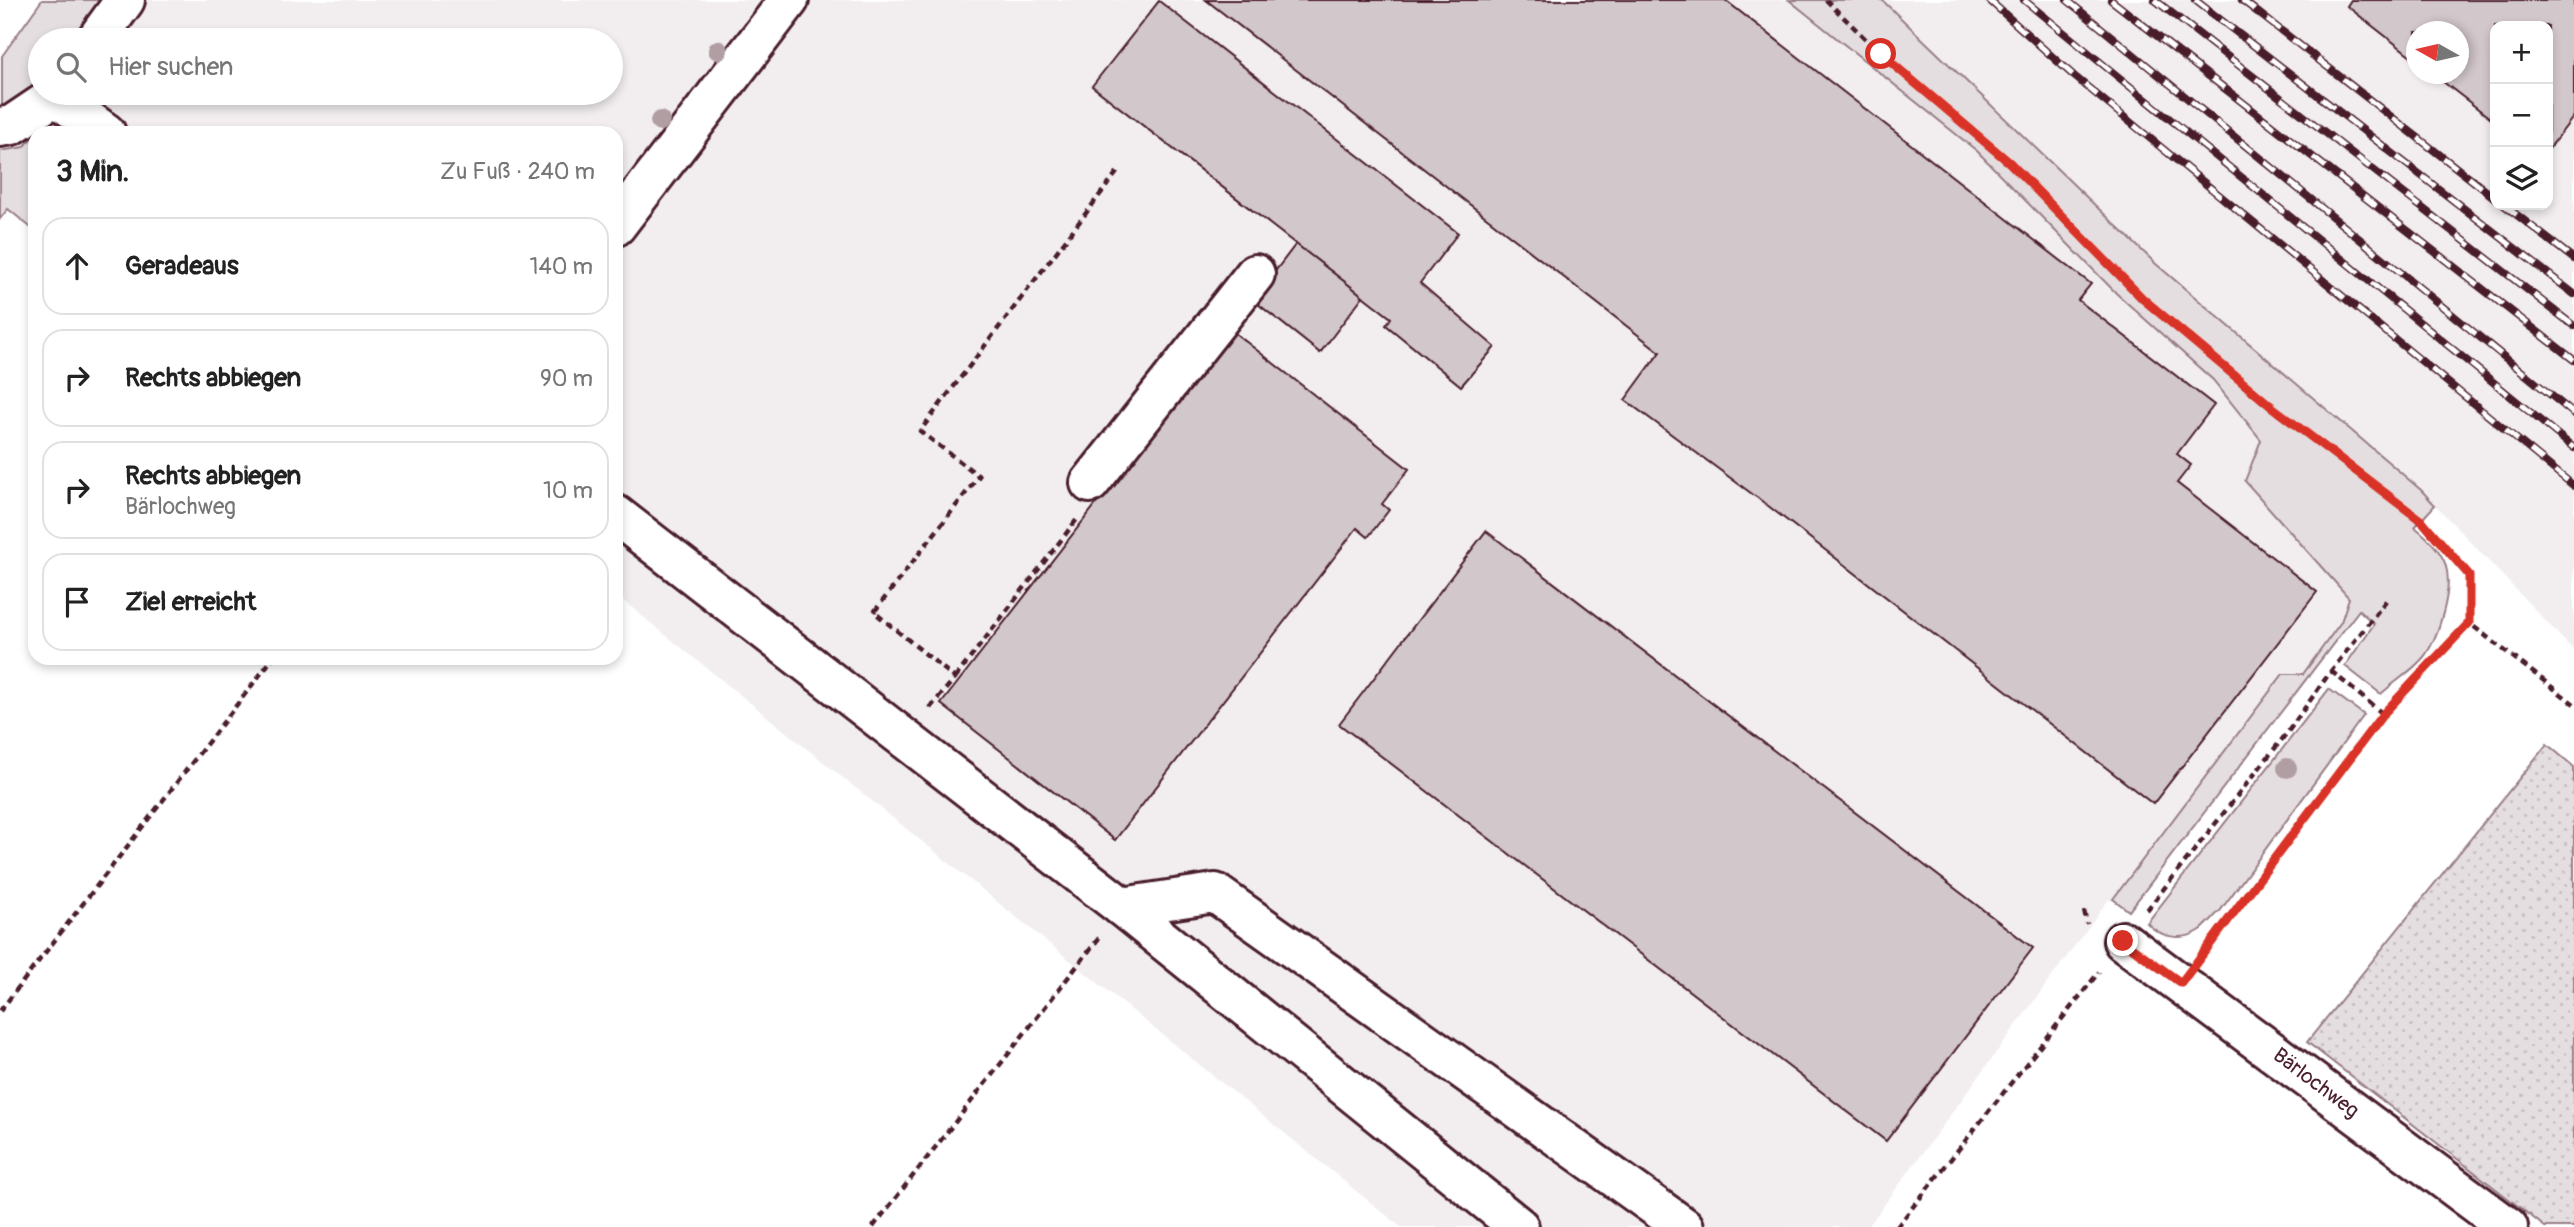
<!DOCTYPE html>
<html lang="de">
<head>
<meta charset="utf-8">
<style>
  :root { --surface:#fff; --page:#f2f2f2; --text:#222; --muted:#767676; --line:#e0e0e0 }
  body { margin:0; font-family:Pangolin,sans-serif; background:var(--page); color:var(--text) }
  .controls { position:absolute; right:21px; top:21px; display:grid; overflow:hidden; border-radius:14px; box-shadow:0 4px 10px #0003 }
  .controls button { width:63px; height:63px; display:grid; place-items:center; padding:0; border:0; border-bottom:2px solid var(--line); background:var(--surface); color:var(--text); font:35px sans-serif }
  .compass { position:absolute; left:2406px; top:21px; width:63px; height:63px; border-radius:50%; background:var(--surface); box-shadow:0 4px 10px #0003; rotate:278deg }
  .stop { position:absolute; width:21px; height:21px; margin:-16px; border:5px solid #d93025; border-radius:50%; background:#fff }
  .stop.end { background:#d93025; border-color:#fff; box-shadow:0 2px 7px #0008 }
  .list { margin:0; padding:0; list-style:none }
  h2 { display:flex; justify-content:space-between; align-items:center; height:91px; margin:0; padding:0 28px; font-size:30px }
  h2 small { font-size:23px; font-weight:400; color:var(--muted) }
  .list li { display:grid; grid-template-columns:46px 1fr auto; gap:21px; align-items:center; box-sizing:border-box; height:98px; margin:0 14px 14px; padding:0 14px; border:2px solid var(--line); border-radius:21px }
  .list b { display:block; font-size:26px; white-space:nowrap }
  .list p { margin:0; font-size:23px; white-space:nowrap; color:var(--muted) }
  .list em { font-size:23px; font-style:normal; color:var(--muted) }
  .icon { flex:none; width:38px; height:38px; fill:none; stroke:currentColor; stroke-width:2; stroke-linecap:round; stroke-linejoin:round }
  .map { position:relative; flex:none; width:2574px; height:1227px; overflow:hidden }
  .search { position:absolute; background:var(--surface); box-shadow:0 4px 10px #0003; left:28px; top:28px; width:595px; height:77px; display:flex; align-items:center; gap:18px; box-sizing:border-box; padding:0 24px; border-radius:38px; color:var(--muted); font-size:26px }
  .panel { position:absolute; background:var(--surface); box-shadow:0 4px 10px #0003; left:28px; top:126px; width:595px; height:539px; border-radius:21px }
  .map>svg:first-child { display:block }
  .built { fill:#f2eeef; fill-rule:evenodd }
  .grass { fill:#e5dee0; stroke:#987e86; stroke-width:2 }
  .garden { fill:url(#garden-dots); stroke:#987e86; stroke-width:2 }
  .building { fill:#d2c7cb; stroke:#4a1f2b; stroke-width:2 }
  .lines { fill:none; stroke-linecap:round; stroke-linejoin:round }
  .minor-casing { stroke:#4a1f2b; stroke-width:44 }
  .path { stroke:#4a1f2b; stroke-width:4.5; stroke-dasharray:7 5; stroke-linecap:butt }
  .minor { stroke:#fff; stroke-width:38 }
  .rail-casing { stroke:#4a1f2b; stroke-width:8 }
  .rail { stroke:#fff; stroke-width:5; stroke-dasharray:16; stroke-linecap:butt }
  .tree { fill:#b19ea3 }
  .route { stroke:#d93025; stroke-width:9 }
  .labels { text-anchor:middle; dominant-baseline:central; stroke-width:5; stroke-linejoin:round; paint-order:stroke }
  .street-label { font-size:21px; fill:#4a1f2b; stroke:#fff }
</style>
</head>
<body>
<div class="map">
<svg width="2574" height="1227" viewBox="0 0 2574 1227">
  <defs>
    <pattern id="garden-dots" width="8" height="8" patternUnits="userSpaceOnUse" patternTransform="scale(1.75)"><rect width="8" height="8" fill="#e5dee0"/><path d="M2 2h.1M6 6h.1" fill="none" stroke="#c6bec0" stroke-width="1.8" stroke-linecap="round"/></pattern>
  </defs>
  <rect width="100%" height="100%" fill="#fff"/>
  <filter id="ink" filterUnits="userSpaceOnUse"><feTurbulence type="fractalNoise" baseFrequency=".0143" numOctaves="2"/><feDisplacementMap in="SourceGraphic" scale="14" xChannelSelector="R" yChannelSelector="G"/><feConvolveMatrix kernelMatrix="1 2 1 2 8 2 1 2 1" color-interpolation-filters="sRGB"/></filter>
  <g filter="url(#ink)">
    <g class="built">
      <polygon points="138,0 1789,0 1977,151 2117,294 2213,380 2261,440 2244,480 2349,598 2341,622 2303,674 2283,675 2111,901 2109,899 1868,1227 1401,1227 616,595 616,133 62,133 46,122 68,93 611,93 611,40 108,40"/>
      <path d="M1882,0H2574V651L2421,490L2156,264ZM2495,26H2548V205H2495ZM2416,32H2458V74H2416Z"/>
    </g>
    <g class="grass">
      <path d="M42,0H102L72,40H40C40,89 46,84 2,108V56Z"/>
      <path d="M1789,0H1882L2156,264L2421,490L2435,505L2415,527C2448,554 2454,572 2443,613C2439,628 2433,646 2423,658C2412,671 2394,682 2381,694L2345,666L2374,624L2359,610L2129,911L2113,899L2283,674H2303L2341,622L2349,598L2245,481L2261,440L2213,380L2117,294L1977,151Z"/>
      <polygon points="35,134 35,231 8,209 0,219 0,151 24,147"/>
      <path d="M2329,689L2364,715L2220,911C2213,917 2206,927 2199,931C2181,942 2160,937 2147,923Z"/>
    </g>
    <polygon class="garden" points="2547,744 2574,767 2574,1227 2545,1227 2307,1042"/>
    <g class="building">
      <polygon points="1206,0 1725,0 2091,284 2078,300 2214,405 2177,454 2191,465 2177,483 2317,592 2153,804 1767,505 1625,400 1660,352"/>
      <polygon points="2351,0 2574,0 2574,116 2548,150 2548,26 2495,26 2495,122 2433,74 2458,74 2458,32 2416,32 2416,60 2347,6"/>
      <polygon points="1159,1 1458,233 1420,283 1495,347 1461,386 1386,325 1391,318 1092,86"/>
      <polygon points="1296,244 1363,296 1320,353 1253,300"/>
      <polygon points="1231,330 1409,469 1382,504 1389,510 1368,537 1357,528 1115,840 941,704"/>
      <polygon points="1486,531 2033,948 1886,1141 1339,724"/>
    </g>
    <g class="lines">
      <g class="minor-casing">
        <g id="minor">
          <polyline points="96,40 125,0"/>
          <polyline points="0,127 12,125 55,96 106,133"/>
          <polyline points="616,226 789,0"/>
          <polyline points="1090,483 1255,274"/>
          <polyline points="616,515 1122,907 1519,1227"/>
          <polyline points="1122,907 1215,893 1684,1227"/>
          <polyline points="2123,941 2508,1227"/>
        </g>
      </g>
      <g class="path">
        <polyline points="1826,0 1881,54 2010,163 2143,299 2271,407 2423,522 2469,575 2469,623"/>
        <polyline points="2331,671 2383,714"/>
        <polyline points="955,678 1078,518"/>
        <polyline points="930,708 955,678 874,612 979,476 920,431 1118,171"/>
        <polyline points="2147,910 2287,733 2331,671 2389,597"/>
        <polyline points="2084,911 2087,924"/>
        <polyline points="2202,954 2383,714 2469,623 2574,704"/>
        <polyline points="0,1011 273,658"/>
        <polyline points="873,1227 1099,938"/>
        <polyline points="1897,1227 2099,972"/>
      </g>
      <use href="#minor" class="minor"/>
      <g class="rail-casing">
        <g id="rail">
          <polyline points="1989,0 2074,76 2574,486"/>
          <polyline points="2024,0 2574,448"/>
          <polyline points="2067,0 2574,414"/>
          <polyline points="2111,0 2574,360"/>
          <polyline points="2155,0 2574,326"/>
          <polyline points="2195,0 2574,294"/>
          <polyline points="2242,0 2495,198"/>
          <polyline points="2504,205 2574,259"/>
        </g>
      </g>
      <use href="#rail" class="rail"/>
    </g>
    <g class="tree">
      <circle cx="718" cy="50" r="10"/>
      <circle cx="660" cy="121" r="10"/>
      <circle cx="2287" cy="768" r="10"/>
    </g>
  </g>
  <g class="lines" filter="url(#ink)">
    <polyline class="route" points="1881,54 2010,163 2143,299 2272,407 2423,522 2469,575 2469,623 2383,714 2181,983 2123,941"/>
  </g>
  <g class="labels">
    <g class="street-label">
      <text transform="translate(2316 1083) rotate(37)">Bärlochweg</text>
    </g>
  </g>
</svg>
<div class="controls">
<button>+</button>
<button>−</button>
<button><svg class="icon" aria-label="layers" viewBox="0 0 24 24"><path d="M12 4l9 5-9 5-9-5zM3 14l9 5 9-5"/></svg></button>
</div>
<svg class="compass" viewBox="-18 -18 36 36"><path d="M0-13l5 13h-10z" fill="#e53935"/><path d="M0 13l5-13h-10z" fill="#767676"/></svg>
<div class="stop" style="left:1881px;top:54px"></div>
<div class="stop end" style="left:2123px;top:941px"></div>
<div class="search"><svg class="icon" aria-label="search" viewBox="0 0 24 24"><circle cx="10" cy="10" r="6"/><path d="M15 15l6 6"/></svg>Hier suchen</div>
<section class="panel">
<h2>3 Min.<small>Zu Fuß · 240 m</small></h2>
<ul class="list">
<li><svg class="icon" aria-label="ahead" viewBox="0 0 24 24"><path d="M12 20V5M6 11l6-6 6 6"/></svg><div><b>Geradeaus</b></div><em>140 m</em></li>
<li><svg class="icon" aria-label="right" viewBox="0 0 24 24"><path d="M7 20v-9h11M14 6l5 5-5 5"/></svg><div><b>Rechts abbiegen</b></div><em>90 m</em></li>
<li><svg class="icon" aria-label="right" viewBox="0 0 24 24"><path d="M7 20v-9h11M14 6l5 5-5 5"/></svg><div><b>Rechts abbiegen</b><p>Bärlochweg</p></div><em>10 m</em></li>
<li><svg class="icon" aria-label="arrive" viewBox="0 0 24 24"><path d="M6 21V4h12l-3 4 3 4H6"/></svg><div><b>Ziel erreicht</b></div></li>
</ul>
</section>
</div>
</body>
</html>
